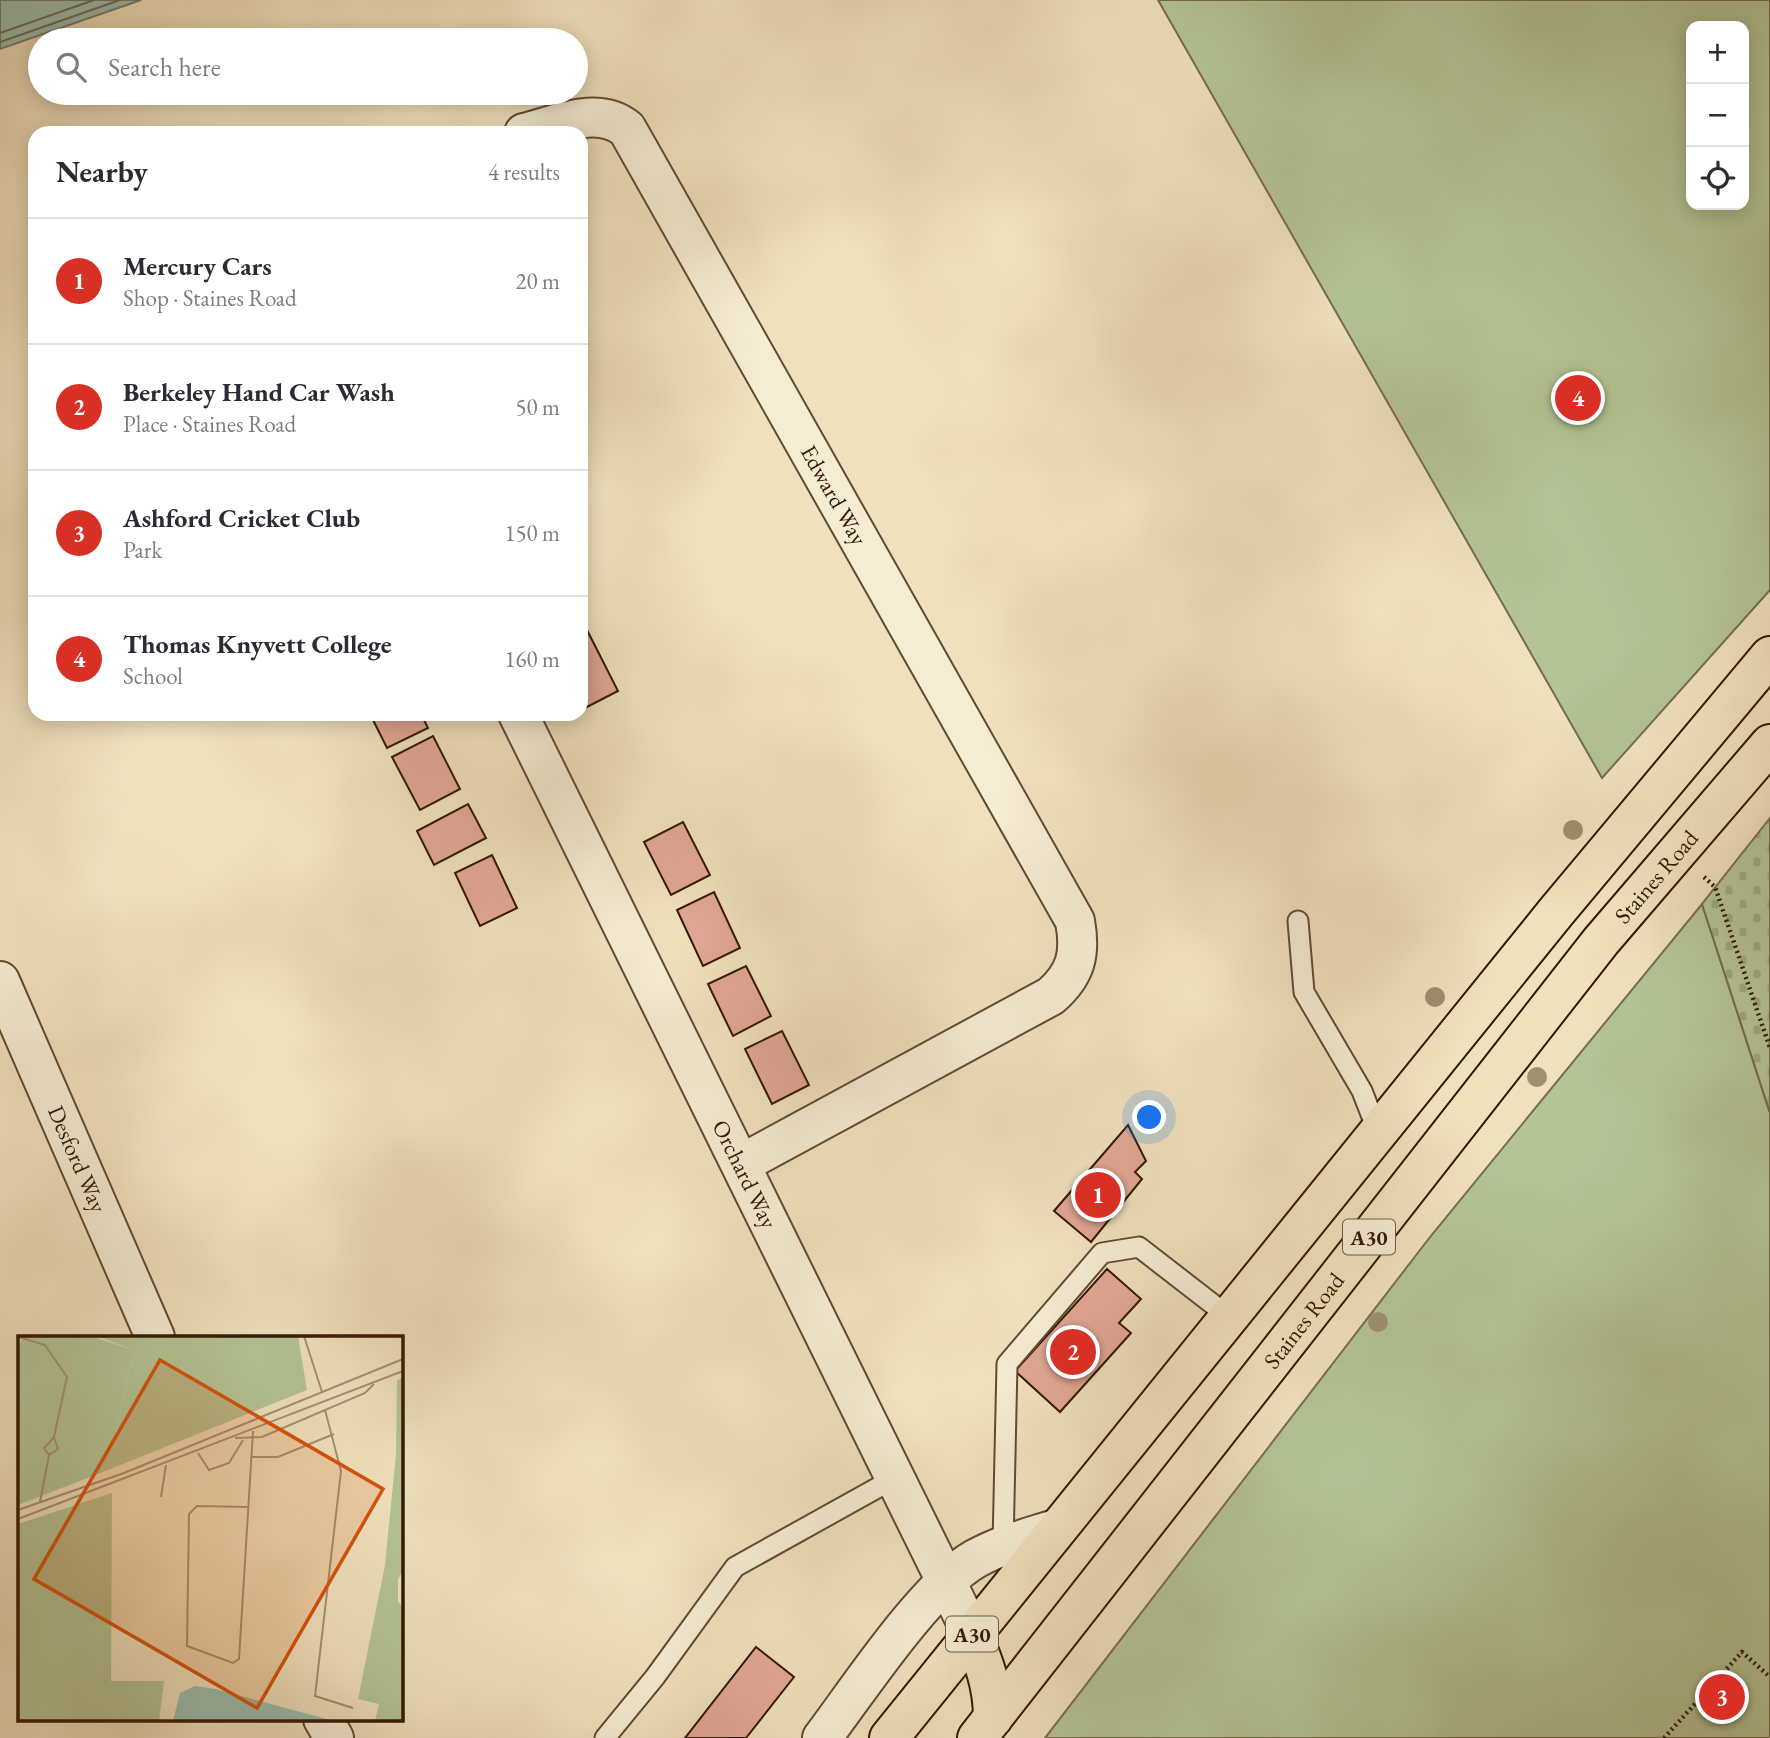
<!DOCTYPE html>
<html lang="en">
<head>
<meta charset="utf-8">
<style>
  :root { --surface:#fff; --page:#f7f7f7; --text:#2b2b33; --muted:#7c7c81; --line:#e1e1e2; --accent:#d93025 }
  body { margin:0; font-family:"EB Garamond",serif; background:var(--page); color:var(--text) }
  .controls { position:absolute; right:21px; top:21px; display:grid; overflow:hidden; border-radius:14px; box-shadow:0 4px 18px #0003 }
  .controls button { width:63px; height:63px; display:grid; place-items:center; padding:0; border:0; border-bottom:2px solid var(--line); background:var(--surface); color:var(--text); font:35px sans-serif }
  .you { position:absolute; left:1150px; top:1118px; width:24px; height:24px; margin:-18px; border:5px solid #fff; border-radius:50%; background:#1a73e8; box-shadow:0 0 0 10px #1a73e833 }
  .badge { display:grid; place-items:center; width:46px; height:46px; border-radius:50%; background:var(--accent); color:#fff; font-size:23px; font-weight:700 }
  .pin { position:absolute; translate:-50% -50%; border:4px solid #fff; box-shadow:0 2px 7px #0006 }
  .list { margin:0; padding:0; list-style:none }
  h2 { display:flex; justify-content:space-between; align-items:center; height:91px; margin:0; padding:0 28px; font-size:30px }
  h2 small { font-size:23px; font-weight:400; color:var(--muted) }
  .list li { display:grid; grid-template-columns:46px 1fr auto; gap:21px; align-items:center; box-sizing:border-box; height:126px; padding:0 28px; border-top:2px solid var(--line) }
  .list b { display:block; font-size:26px; white-space:nowrap }
  .list p { margin:0; font-size:23px; white-space:nowrap; color:var(--muted) }
  .list em { font-size:23px; font-style:normal; color:var(--muted) }
  .icon { flex:none; width:38px; height:38px; fill:none; stroke:currentColor; stroke-width:2; stroke-linecap:round; stroke-linejoin:round }
  .map { position:relative; flex:none; width:1770px; height:1738px; overflow:hidden }
  .search { position:absolute; background:var(--surface); box-shadow:0 4px 18px #0003; left:28px; top:28px; width:560px; height:77px; display:flex; align-items:center; gap:18px; box-sizing:border-box; padding:0 24px; border-radius:38px; color:var(--muted); font-size:26px }
  .panel { position:absolute; background:var(--surface); box-shadow:0 4px 18px #0003; left:28px; top:126px; width:560px; height:595px; border-radius:21px }
  .map>svg:first-child { display:block }
  .green { fill:#b4c495; stroke:#746e4b; stroke-width:2; fill-rule:evenodd }
  .cemetery { fill:url(#cemetery-stones); stroke:#746e4b; stroke-width:2 }
  .water { fill:#9abeb1; stroke:#717c6b; stroke-width:2 }
  .lines { fill:none; stroke-linecap:round; stroke-linejoin:round }
  .shore { stroke:#666b59; stroke-width:2 }
  .building { fill:#e2a796; stroke:#331801; stroke-width:2 }
  .lane-casing { stroke:#624a30; stroke-width:23 }
  .street-casing { stroke:#624a30; stroke-width:42 }
  .highway-casing { stroke:#331801; stroke-width:42 }
  .path { stroke:#331801; stroke-width:4.5; stroke-dasharray:2 3.5; stroke-linecap:butt }
  .lane { stroke:#f5ecd4; stroke-width:19 }
  .street { stroke:#f5ecd4; stroke-width:38 }
  .highway { stroke:#f0e1bd; stroke-width:38 }
  .tree { fill:#9e8f6e }
  .labels { text-anchor:middle; dominant-baseline:central; stroke-width:6; stroke-linejoin:round; paint-order:stroke }
  .shield { fill:#f5ecd4; stroke:#6d5840; stroke-width:2 }
  .shield-label { font-size:21px; font-weight:bold; fill:#331801 }
  .street-label { font-size:23px; fill:#331801; stroke:#f5ecd4 }
  .inset-road { fill:none; stroke:#a49172; stroke-width:2 }
  .view { fill:#d6520b; fill-opacity:0.15; stroke:#d6520b; stroke-width:3.5 }
  .inset-edge { fill:none; stroke:#331801; stroke-width:3.5 }
</style>
</head>
<body>
<div class="map">
<svg width="1770" height="1738" viewBox="0 0 1770 1738">
  <defs>
    <pattern id="cemetery-stones" width="16" height="16" patternUnits="userSpaceOnUse" patternTransform="scale(1.75)"><rect width="16" height="16" fill="#b4c495"/><path d="M2 7V4a2 2 0 0 1 4 0v3zM10 15v-3a2 2 0 0 1 4 0v3z" fill="#9ba87f"/></pattern>
  </defs>
  <rect width="100%" height="100%" fill="#f0e1bd"/>
  <filter id="stains"><feTurbulence type="fractalNoise" baseFrequency=".00286" numOctaves="4"/><feColorMatrix values="0 0 0 0 .2 0 0 0 0 .09 0 0 0 0 .02 0 0 0 .5 -.17"/></filter>
  <radialGradient id="worn" r=".72"><stop offset=".6" stop-color="#630" stop-opacity="0"/><stop offset="1" stop-color="#630" stop-opacity=".3"/></radialGradient>
  <g class="green">
    <path d="M1158,0H1770V590L1602,778ZM1744,26V205H1691V26Z"/>
    <polygon points="1702,904 1770,1113 1770,1738 1045,1738 1430,1237"/>
  </g>
  <polygon class="cemetery" points="1770,818 1770,1113 1702,904"/>
  <polygon class="water" points="0,0 141,0 0,49"/>
  <g class="lines">
    <g class="shore">
      <polyline points="0,33 94,0"/>
      <polyline points="0,42 120,0"/>
    </g>
  </g>
  <g class="building">
    <polygon points="587,630 618,691 581,710 581,633"/>
    <polygon points="370,714 421,714 428,728 387,748"/>
    <polygon points="433,736 460,789 420,810 392,757"/>
    <polygon points="468,804 486,838 434,865 417,831"/>
    <polygon points="683,822 710,875 671,895 644,842"/>
    <polygon points="492,855 517,908 480,926 455,873"/>
    <polygon points="714,892 740,948 703,966 677,910"/>
    <polygon points="746,966 771,1016 733,1036 708,984"/>
    <polygon points="782,1031 809,1085 772,1104 745,1049"/>
    <polygon points="1128,1125 1146,1161 1135,1172 1142,1179 1091,1242 1054,1211"/>
    <polygon points="1107,1269 1141,1299 1119,1323 1131,1333 1060,1412 1015,1371"/>
    <polygon points="756,1647 794,1677 746,1738 685,1738"/>
  </g>
  <g class="lines">
    <g class="lane-casing">
      <g id="lane">
        <polyline points="1298,921 1304,992 1362,1091 1378,1132"/>
        <polyline points="1003,1545 1007,1364 1102,1253 1139,1247 1228,1316"/>
        <polyline points="605,1738 655,1677 735,1567 895,1478"/>
      </g>
    </g>
    <g class="street-casing">
      <g id="street">
        <path id="s1" d="M524,133C557,125 598,105 627,129L1075,921C1081,954 1076,974 1051,996L741,1164"/>
        <path id="s2" d="M518,714L972,1634"/>
        <path id="s3" d="M0,981L155,1337"/>
        <polyline points="323,1719 334,1738"/>
        <path d="M822,1738C859,1689 925,1588 975,1559C1000,1545 1027,1538 1055,1529"/>
      </g>
    </g>
    <g class="highway-casing">
      <g id="highway">
        <path d="M972,1634C984,1663 993,1686 993,1718"/>
        <polyline points="889,1738 1556,912 1770,656"/>
        <path id="s4" d="M977,1738L1601,941L1770,744"/>
      </g>
    </g>
    <g class="path">
      <polyline points="1704,877 1715,887 1770,1048"/>
      <polyline points="1664,1738 1742,1652 1770,1677"/>
    </g>
    <use href="#lane" class="lane"/>
    <use href="#street" class="street"/>
    <use href="#highway" class="highway"/>
  </g>
  <g class="tree">
    <circle cx="1573" cy="830" r="10"/>
    <circle cx="1435" cy="997" r="10"/>
    <circle cx="1537" cy="1077" r="10"/>
    <circle cx="1378" cy="1322" r="10"/>
  </g>
  <g class="labels">
    <g class="shield">
      <rect x="1343" y="1219.5" width="52" height="35" rx="5"/>
      <rect x="946" y="1616.5" width="52" height="35" rx="5"/>
    </g>
    <g class="shield-label">
      <text x="1369" y="1237">A30</text>
      <text x="972" y="1634">A30</text>
    </g>
    <g class="street-label">
      <text stroke="none"><textPath href="#s1" startOffset="528">Edward Way</textPath></text>
      <text stroke="none"><textPath href="#s4" startOffset="1097">Staines Road</textPath></text>
      <text stroke="none"><textPath href="#s3" startOffset="194">Desford Way</textPath></text>
      <text stroke="none"><textPath href="#s2" startOffset="513">Orchard Way</textPath></text>
      <text stroke="none"><textPath href="#s4" startOffset="530">Staines Road</textPath></text>
    </g>
  </g>
  <g transform="translate(18 1336)">
    <rect width="385" height="385" fill="#f0e1bd"/>
    <path d="M280,0L289,54L90,134L116,14L78,0ZM385,42V235L380,243V266L385,271V385H357L361,368L340,363L367,229L378,118L379,44ZM94,157L93,345H146L141,385H0V188Z" fill="#b4c495"/>
    <path d="M4,0H73L116,14L90,134L0,169V17Z" fill="#b4c495"/>
    <path d="M177,350L197,353L316,385H155L162,357Z" fill="#9abeb1"/>
    <path class="inset-road" d="M286,0L304,56M1,1L27,9L49,41L36,101L40,113L31,119L22,166M307,74L323,135L297,360L335,372M217,102L244,101L347,57L356,48M180,117L191,134L211,127L225,104M31,119L26,112L36,101M234,121H260L316,98M143,161L148,129M230,171L179,170L171,178L169,310L215,327L221,323L235,95M0,174L106,137L385,23M0,183L385,35"/>
    <path class="view" d="M142,24L365,153L239,372L16,243Z"/>
    <rect width="385" height="385" class="inset-edge"/>
  </g>
  <rect width="100%" height="100%" filter="url(#stains)"/>
  <rect width="100%" height="100%" fill="url(#worn)"/>
</svg>
<div class="controls">
<button>+</button>
<button>−</button>
<button><svg class="icon" aria-label="locate" viewBox="0 0 24 24"><circle cx="12" cy="12" r="6"/><path d="M12 2v4M12 18v4M2 12h4M18 12h4"/></svg></button>
</div>
<div class="you"></div>
<div class="pin badge" style="left:1098px;top:1195px">1</div>
<div class="pin badge" style="left:1073px;top:1352px">2</div>
<div class="pin badge" style="left:1722px;top:1697px">3</div>
<div class="pin badge" style="left:1578px;top:398px">4</div>
<div class="search"><svg class="icon" aria-label="search" viewBox="0 0 24 24"><circle cx="10" cy="10" r="6"/><path d="M15 15l6 6"/></svg>Search here</div>
<section class="panel">
<h2>Nearby<small>4 results</small></h2>
<ul class="list">
<li><span class="badge">1</span><div><b>Mercury Cars</b><p>Shop · Staines Road</p></div><em>20 m</em></li>
<li><span class="badge">2</span><div><b>Berkeley Hand Car Wash</b><p>Place · Staines Road</p></div><em>50 m</em></li>
<li><span class="badge">3</span><div><b>Ashford Cricket Club</b><p>Park</p></div><em>150 m</em></li>
<li><span class="badge">4</span><div><b>Thomas Knyvett College</b><p>School</p></div><em>160 m</em></li>
</ul>
</section>
</div>
</body>
</html>
